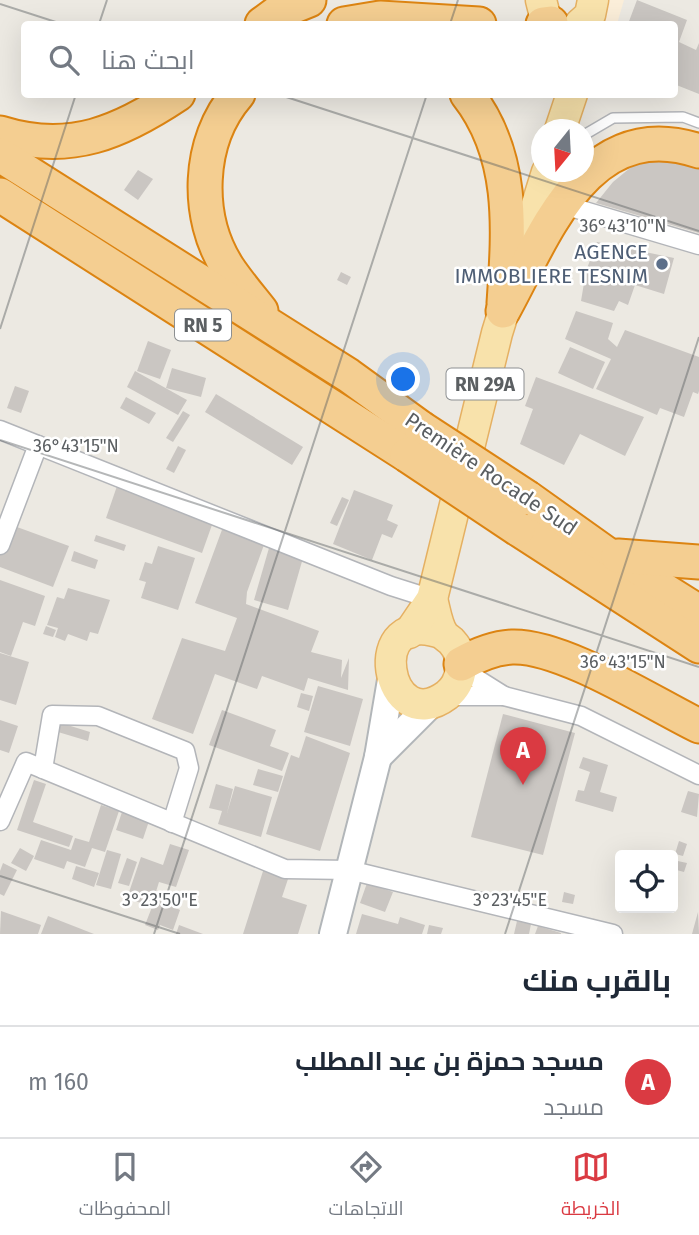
<!DOCTYPE html>
<html lang="ar">
<head>
<meta charset="utf-8">
<style>
  :root { --surface:#fff; --page:#f2f2f3; --text:#1f2937; --muted:#747a83; --line:#e0e1e3; --accent:#da3a42 }
  body { margin:0; font-family:"Fira Sans",Cairo,sans-serif; background:var(--page); color:var(--text); direction:rtl }
  .controls { position:absolute; right:21px; bottom:21px; display:grid; overflow:hidden; border-radius:7px; box-shadow:0 7px 28px #0002 }
  .controls button { width:63px; height:63px; display:grid; place-items:center; padding:0; border:0; border-bottom:2px solid var(--line); background:var(--surface); color:var(--text); font:35px sans-serif }
  .compass { position:absolute; left:531px; top:119px; width:63px; height:63px; border-radius:50%; background:var(--surface); box-shadow:0 7px 28px #0002; rotate:198deg }
  .you { position:absolute; left:404px; top:380px; width:24px; height:24px; margin:-18px; border:5px solid #fff; border-radius:50%; background:#1a73e8; box-shadow:0 0 0 10px #1a73e833 }
  .badge { display:grid; place-items:center; width:46px; height:46px; border-radius:50%; background:var(--accent); color:#fff; font-size:23px; font-weight:700 }
  .pin { position:absolute; translate:-50% -58px; filter:drop-shadow(0 2px 4px #0008) }
  .pin::after { content:''; position:absolute; top:37px; width:24px; height:21px; background:inherit; clip-path:polygon(0 0,100% 0,50% 100%) }
  .list { margin:0; padding:0; list-style:none }
  h2 { display:flex; justify-content:space-between; align-items:center; height:91px; margin:0; padding:0 28px; font-size:30px }
  h2 small { font-size:23px; font-weight:400; color:var(--muted) }
  .list li { display:grid; grid-template-columns:46px 1fr auto; gap:21px; align-items:center; box-sizing:border-box; height:112px; padding:0 28px; border-top:2px solid var(--line) }
  .list b { display:block; font-size:26px; white-space:nowrap }
  .list p { margin:0; font-size:23px; white-space:nowrap; color:var(--muted) }
  .list em { font-size:23px; font-style:normal; color:var(--muted) }
  .icon { flex:none; width:38px; height:38px; fill:none; stroke:currentColor; stroke-width:2; stroke-linecap:round; stroke-linejoin:round }
  .map { position:relative; flex:none; width:699px; height:934px; overflow:hidden; direction:ltr }
  .search { position:absolute; background:var(--surface); box-shadow:0 7px 28px #0002; left:21px; right:21px; top:21px; height:77px; display:flex; align-items:center; gap:18px; box-sizing:border-box; padding:0 24px; border-radius:7px; color:var(--muted); font-size:26px }
  .sheet { height:203px; background:var(--surface) }
  nav { display:flex; justify-content:space-around; align-items:center; box-sizing:border-box; height:98px; border-top:2px solid var(--line); background:var(--surface); font-size:19px; color:var(--muted) }
  nav a { display:grid; justify-items:center; gap:4px }
  nav .on { color:var(--accent) }
  .map>svg:first-child { display:block }
  .commercial { fill:#fbeed9 }
  .building { fill:#cac6c2 }
  .lines { fill:none; stroke-linecap:round; stroke-linejoin:round }
  .lane-casing { stroke:#b3b5b9; stroke-width:12 }
  .street-casing { stroke:#b3b5b9; stroke-width:21 }
  .secondary-casing { stroke:#b2b6b9; stroke-width:30 }
  .primary-casing { stroke:#e5b062; stroke-width:33 }
  .highway-casing { stroke:#dc8412; stroke-width:37 }
  .lane { stroke:#fff; stroke-width:9 }
  .street { stroke:#fff; stroke-width:18 }
  .secondary { stroke:#fff; stroke-width:26 }
  .primary { stroke:#f8e2ab; stroke-width:30 }
  .highway { stroke:#f4ce91; stroke-width:33 }
  .highway-bridge-casing { stroke:#dc8412; stroke-width:37; stroke-linecap:butt }
  .highway-bridge { stroke:#f4ce91; stroke-width:33 }
  .ticks { fill:none; stroke:#5b5f62; stroke-width:2; stroke-opacity:0.45 }
  .service-dot { fill:#5c6f8a; stroke:#fff; stroke-width:2.5 }
  .labels { text-anchor:middle; dominant-baseline:central; stroke-width:5; stroke-linejoin:round; paint-order:stroke }
  .shield { fill:#fff; stroke:#8c8f91; stroke-width:2 }
  .shield-label { font-size:19px; font-weight:bold; fill:#5b5f62 }
  .service-label { font-size:21px; fill:#4e5e75; stroke:#fff; text-anchor:end }
  .street-label { font-size:21px; fill:#5b5f62; stroke:#fff }
  .ticks-label { font-size:18px; text-anchor:middle; fill:#5b5f62; stroke:#fff; stroke-width:5; stroke-linejoin:round; paint-order:stroke }
</style>
</head>
<body>
<div class="map">
<svg width="699" height="934" viewBox="0 0 699 934">
  <rect width="100%" height="100%" fill="#ece9e2"/>
  <polygon class="commercial" points="605,0 624,0 617,24 598,24"/>
  <g class="building">
    <polygon points="637,0 687,20 679,42 696,50 699,43 699,94 674,84 674,24 628,24"/>
    <polygon points="641,159 685,161 699,169 699,233 596,203 613,182"/>
    <polygon points="138,170 153,179 138,200 124,190"/>
    <polygon points="597,242 674,258 664,294 635,285 628,305 619,301 614,311 581,301 586,271"/>
    <polygon points="341,272 351,277 347,285 337,280"/>
    <polygon points="576,311 613,323 608,339 617,347 625,330 699,357 699,391 698,394 693,392 684,417 660,408 657,415 596,389 611,359 565,339"/>
    <polygon points="148,341 171,350 160,379 137,371"/>
    <polygon points="570,347 605,362 593,389 558,373"/>
    <polygon points="172,368 206,378 201,397 166,388"/>
    <polygon points="135,371 187,400 178,415 127,387"/>
    <polygon points="536,377 644,417 625,456 580,434 564,465 520,444 533,409 525,406"/>
    <polygon points="15,386 29,391 21,413 7,408"/>
    <polygon points="216,394 303,447 292,465 205,412"/>
    <polygon points="126,397 156,413 149,424 120,408"/>
    <polygon points="183,411 190,415 173,442 166,438"/>
    <polygon points="178,446 186,450 174,473 166,469"/>
    <polygon points="117,486 213,522 202,553 106,518"/>
    <polygon points="354,490 393,505 387,520 398,525 392,538 382,534 372,560 333,544"/>
    <polygon points="342,497 349,500 337,526 330,523"/>
    <polygon points="6,523 69,546 53,587 0,567 0,540"/>
    <polygon points="223,527 265,542 247,592 246,604 319,631 311,652 342,660 341,678 349,658 348,690 308,678 304,691 262,676 257,689 215,674 193,734 152,719 182,638 225,651 237,618 195,603"/>
    <polygon points="96,535 126,545 124,551 94,541"/>
    <polygon points="271,541 305,551 288,610 254,600"/>
    <polygon points="158,546 195,558 178,610 141,598 146,582 139,580 145,562 152,564"/>
    <polygon points="74,551 98,560 95,569 71,561"/>
    <polygon points="0,580 45,596 35,626 23,622 11,656 0,652"/>
    <polygon points="68,588 110,600 98,634 90,632 87,641 68,634 65,641 55,637 58,628 47,625 57,597 64,599"/>
    <polygon points="46,626 56,630 53,637 43,634"/>
    <polygon points="0,653 29,662 16,705 0,700"/>
    <polygon points="318,686 363,699 350,746 304,732"/>
    <polygon points="301,693 313,696 309,711 297,707"/>
    <polygon points="222,710 276,730 270,746 289,753 282,771 209,745"/>
    <polygon points="503,714 575,733 543,855 471,837"/>
    <polygon points="0,720 18,726 9,753 0,750"/>
    <polygon points="61,723 90,732 88,741 58,732"/>
    <polygon points="306,736 350,753 320,851 266,834 291,755 299,758"/>
    <polygon points="583,757 608,765 600,792 617,797 613,812 575,801 578,790 584,791 590,772 579,768"/>
    <polygon points="258,769 283,776 278,792 253,785"/>
    <polygon points="34,780 46,784 33,822 73,836 69,847 17,830"/>
    <polygon points="216,784 233,789 227,813 235,786 272,797 261,837 218,824 222,811 209,808"/>
    <polygon points="688,791 699,794 697,817 681,812"/>
    <polygon points="101,805 119,811 105,852 92,848 85,867 67,861 64,869 34,859 41,840 71,850 75,838 89,842"/>
    <polygon points="122,812 149,821 143,839 116,830"/>
    <polygon points="679,841 687,844 683,856 675,854"/>
    <polygon points="170,844 189,850 176,887 159,882 154,898 180,910 173,930 160,925 158,930 145,925 152,907 127,898 141,857 163,865"/>
    <polygon points="20,848 34,856 26,871 11,863"/>
    <polygon points="107,850 121,854 111,889 96,885"/>
    <polygon points="127,858 137,862 129,886 118,883"/>
    <polygon points="673,860 687,863 684,872 673,869"/>
    <polygon points="3,863 17,870 4,896 0,894 0,871"/>
    <polygon points="76,866 99,873 94,887 72,879"/>
    <polygon points="264,868 289,876 282,897 307,905 298,934 243,934"/>
    <polygon points="367,883 393,892 385,912 360,903"/>
    <polygon points="564,892 575,895 573,904 562,902"/>
    <polygon points="1,911 41,925 38,934 0,934"/>
    <polygon points="698,912 699,934 692,934"/>
    <polygon points="362,914 398,924 400,917 425,925 422,934 356,934"/>
    <polygon points="48,916 94,934 41,934"/>
    <polygon points="517,921 531,924 529,934 514,934"/>
    <polygon points="179,925 203,934 176,934"/>
    <polygon points="429,925 443,928 441,934 427,934"/>
    <polygon points="538,926 561,933 561,934 535,934"/>
  </g>
  <g class="lines">
    <g class="lane-casing">
      <polyline id="lane" points="584,135 613,118 683,117 699,123"/>
    </g>
    <g class="street-casing">
      <g id="street">
        <polyline points="564,205 699,245"/>
        <polyline points="0,430 391,586 432,599"/>
        <polyline points="0,545 38,445"/>
        <polyline points="461,669 504,696"/>
        <polyline points="445,696 504,696 581,716 699,775"/>
        <polyline points="43,769 52,715 98,716 185,751 189,768 172,823"/>
        <polyline points="0,821 26,762 285,869 349,870 613,934"/>
      </g>
    </g>
    <g class="secondary-casing">
      <g id="secondary">
        <polyline points="378,757 434,701"/>
        <polyline points="333,934 378,757 391,680"/>
      </g>
    </g>
    <g class="primary-casing">
      <g id="primary">
        <polyline points="541,0 545,16 553,24"/>
        <polyline points="580,24 590,15 593,0"/>
        <polyline points="560,130 572,94"/>
        <path d="M432,599C435,609 437,626 444,635C446,638 450,639 452,642C466,657 463,682 447,695C386,741 361,603 443,634"/>
        <polyline points="409,633 432,599 497,333 547,172"/>
      </g>
    </g>
    <g class="highway-casing">
      <g id="highway">
        <polyline points="262,24 277,13 309,0"/>
        <polyline points="344,24 380,18 479,24"/>
        <polyline points="543,24 551,23"/>
        <path d="M238,94C197,141 195,217 228,268C238,283 250,297 261,311"/>
        <path d="M467,94C515,155 509,229 504,303"/>
        <path d="M0,133C70,155 121,132 178,94"/>
        <polyline points="0,155 348,375 421,428"/>
        <polyline points="0,195 407,455"/>
        <path d="M503,311C546,233 587,114 699,151"/>
        <polyline points="528,498 608,555 699,612"/>
        <polyline points="518,529 699,646"/>
        <polyline points="618,556 699,562"/>
        <path d="M461,664C477,655 493,648 512,647C562,645 652,703 699,726"/>
      </g>
    </g>
    <use href="#lane" class="lane"/>
    <use href="#street" class="street"/>
    <use href="#secondary" class="secondary"/>
    <use href="#primary" class="primary"/>
    <use href="#highway" class="highway"/>
    <g class="highway-bridge-casing">
      <g id="highway-bridge">
        <polyline points="421,428 528,498"/>
        <polyline points="407,455 518,529"/>
      </g>
    </g>
    <use href="#highway-bridge" class="highway-bridge"/>
  </g>
  <path class="ticks" d="M0,4L62,24M99,24L107,0M450,24L458,0M277,94L699,231M0,329L76,94M0,440L699,667M0,876L180,934M154,934L427,94M505,934L699,337"/>
  <circle class="service-dot" cx="662" cy="264" r="7"/>
  <g class="labels">
    <g class="shield">
      <rect x="175" y="309.5" width="56" height="31" rx="5"/>
      <rect x="446.5" y="368.5" width="77" height="31" rx="5"/>
    </g>
    <g class="shield-label">
      <text x="203" y="325">RN 5</text>
      <text x="485" y="384">RN 29A</text>
    </g>
    <g class="service-label">
      <text x="648" y="252">AGENCE<tspan x="648" dy="24">IMMOBLIERE TESNIM</tspan></text>
    </g>
    <g class="street-label">
      <text transform="translate(491 474) rotate(34)">Première Rocade Sud</text>
    </g>
  </g>
  <g class="ticks-label">
    <text x="623" y="232">36°43'10"N</text>
    <text x="76" y="452">36°43'15"N</text>
    <text x="623" y="668">36°43'15"N</text>
    <text x="160" y="906">3°23'50"E</text>
    <text x="510" y="906">3°23'45"E</text>
  </g>
</svg>
<div class="controls">
<button><svg class="icon" aria-label="locate" viewBox="0 0 24 24"><circle cx="12" cy="12" r="6"/><path d="M12 2v4M12 18v4M2 12h4M18 12h4"/></svg></button>
</div>
<svg class="compass" viewBox="-18 -18 36 36"><path d="M0-13l5 13h-10z" fill="#e53935"/><path d="M0 13l5-13h-10z" fill="#747a83"/></svg>
<div class="you"></div>
<div class="pin badge" style="left:523px;top:785px">A</div>
<div class="search"><svg class="icon" aria-label="search" viewBox="0 0 24 24"><circle cx="10" cy="10" r="6"/><path d="M15 15l6 6"/></svg>ابحث هنا</div>
</div>
<section class="sheet">
<h2>بالقرب منك<small></small></h2>
<ul class="list">
<li><span class="badge">A</span><div><b>مسجد حمزة بن عبد المطلب</b><p>مسجد</p></div><em>160 m</em></li>
</ul>
</section>
<nav>
<a class="on"><svg class="icon" aria-label="map" viewBox="0 0 24 24"><path d="M3 6l6-2 6 2 6-2v14l-6 2-6-2-6 2zM9 4v14M15 6v14"/></svg>الخريطة</a>
<a><svg class="icon" aria-label="directions" viewBox="0 0 24 24"><path d="M12 3l9 9-9 9-9-9zM9 14v-3h6M13 9l2 2-2 2"/></svg>الاتجاهات</a>
<a><svg class="icon" aria-label="saved" viewBox="0 0 24 24"><path d="M7 4h10v16l-5-4-5 4z"/></svg>المحفوظات</a>
</nav>
</body>
</html>
